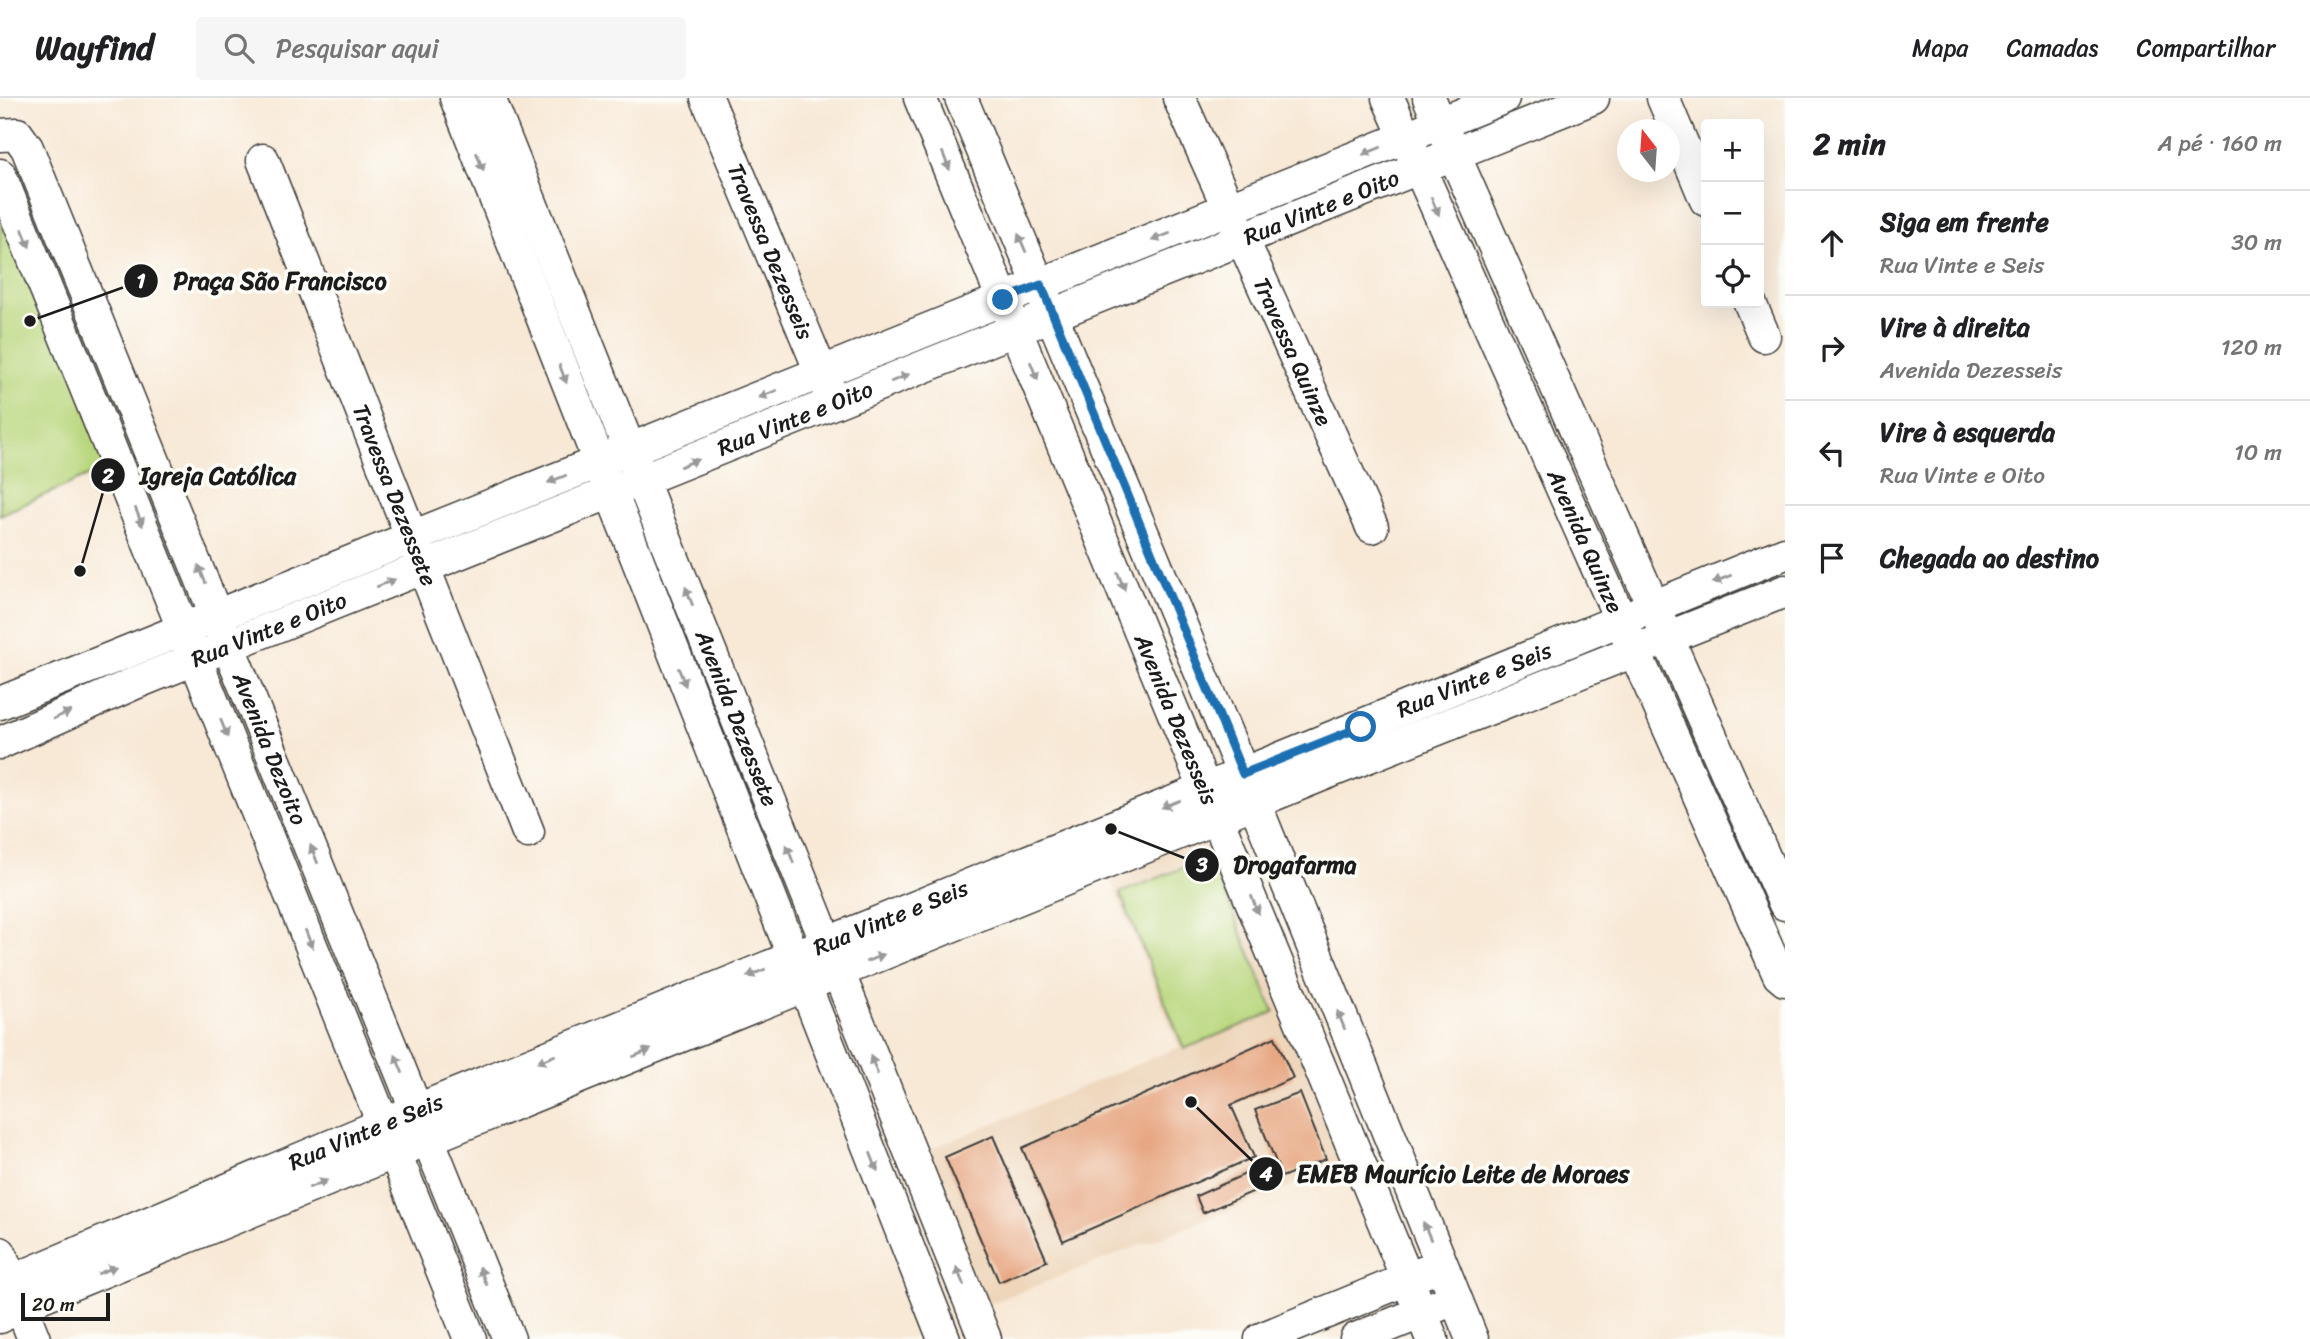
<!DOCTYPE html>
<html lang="pt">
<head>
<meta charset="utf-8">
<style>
  :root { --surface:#fff; --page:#f6f6f6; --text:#202124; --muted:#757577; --line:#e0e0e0 }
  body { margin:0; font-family:Sriracha,sans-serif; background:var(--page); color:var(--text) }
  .controls { position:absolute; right:21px; top:21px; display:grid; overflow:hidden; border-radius:7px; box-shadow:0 7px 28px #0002 }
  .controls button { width:63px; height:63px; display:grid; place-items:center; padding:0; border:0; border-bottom:2px solid var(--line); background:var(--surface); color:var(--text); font:35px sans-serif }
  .compass { position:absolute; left:1617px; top:21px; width:63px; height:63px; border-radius:50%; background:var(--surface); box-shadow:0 7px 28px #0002; rotate:343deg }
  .scale { position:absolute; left:21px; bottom:18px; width:89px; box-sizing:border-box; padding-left:7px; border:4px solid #1c1c1c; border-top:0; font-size:19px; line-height:24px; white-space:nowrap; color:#1c1c1c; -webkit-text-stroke:5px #fdfcf7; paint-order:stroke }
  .stop { position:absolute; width:21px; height:21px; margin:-16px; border:5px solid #1f6fb2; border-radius:50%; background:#fff }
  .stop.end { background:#1f6fb2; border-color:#fff; box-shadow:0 2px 7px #0008 }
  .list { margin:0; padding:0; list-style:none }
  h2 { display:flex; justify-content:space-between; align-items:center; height:91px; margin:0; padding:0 28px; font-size:30px }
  h2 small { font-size:23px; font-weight:400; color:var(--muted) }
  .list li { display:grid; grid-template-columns:46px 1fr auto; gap:21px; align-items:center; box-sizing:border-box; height:105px; padding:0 28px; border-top:2px solid var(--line) }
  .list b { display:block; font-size:26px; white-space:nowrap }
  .list p { margin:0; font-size:23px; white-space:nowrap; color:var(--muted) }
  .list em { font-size:23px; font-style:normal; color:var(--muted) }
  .icon { flex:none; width:38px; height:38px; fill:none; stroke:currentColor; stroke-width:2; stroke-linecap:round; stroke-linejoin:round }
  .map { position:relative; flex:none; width:1785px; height:1241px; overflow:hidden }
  header { display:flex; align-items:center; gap:42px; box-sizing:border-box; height:98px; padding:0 35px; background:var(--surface); border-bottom:2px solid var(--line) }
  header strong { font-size:33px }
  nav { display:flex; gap:38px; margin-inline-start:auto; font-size:24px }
  .search { width:490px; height:63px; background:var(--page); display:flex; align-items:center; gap:18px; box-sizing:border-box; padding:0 24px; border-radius:7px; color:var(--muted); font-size:26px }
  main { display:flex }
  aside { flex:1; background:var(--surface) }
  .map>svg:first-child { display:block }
  .built { fill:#eed6bb }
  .green { fill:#b9d77e; stroke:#6a7a4d; stroke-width:2 }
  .building { fill:#e7a783 }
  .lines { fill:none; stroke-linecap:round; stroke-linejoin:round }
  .street-casing { stroke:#3d3b38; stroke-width:35 }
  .street { stroke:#fff; stroke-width:32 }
  .oneway { fill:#999 }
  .route { stroke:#1f6fb2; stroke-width:9 }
  .labels { text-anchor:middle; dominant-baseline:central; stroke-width:7; stroke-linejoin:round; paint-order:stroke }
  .street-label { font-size:23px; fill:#1c1c1c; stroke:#fdfcf7 }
  .leader { fill:none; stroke:#1c1c1c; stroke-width:2.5 }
  .callout-dot { fill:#1c1c1c; stroke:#fdfcf7; stroke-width:2.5 }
  .mark-label { font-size:21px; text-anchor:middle; font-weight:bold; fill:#fff }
  .callout-label { font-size:24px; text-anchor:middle; font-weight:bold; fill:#1c1c1c; stroke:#fdfcf7; stroke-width:7; stroke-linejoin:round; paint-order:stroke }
</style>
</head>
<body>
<header>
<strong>Wayfind</strong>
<div class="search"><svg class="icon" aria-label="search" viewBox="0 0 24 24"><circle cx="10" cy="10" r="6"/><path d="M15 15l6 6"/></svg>Pesquisar aqui</div>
<nav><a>Mapa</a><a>Camadas</a><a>Compartilhar</a></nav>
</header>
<main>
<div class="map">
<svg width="1785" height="1241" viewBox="0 0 1785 1241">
  <rect width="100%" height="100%" fill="#fdfcf7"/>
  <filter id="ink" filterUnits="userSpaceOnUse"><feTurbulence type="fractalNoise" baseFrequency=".0143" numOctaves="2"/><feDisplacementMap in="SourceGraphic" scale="14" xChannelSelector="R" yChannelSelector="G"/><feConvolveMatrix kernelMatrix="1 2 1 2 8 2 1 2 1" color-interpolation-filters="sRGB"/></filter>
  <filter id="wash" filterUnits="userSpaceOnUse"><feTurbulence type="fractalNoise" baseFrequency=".00686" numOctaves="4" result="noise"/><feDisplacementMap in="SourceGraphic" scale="28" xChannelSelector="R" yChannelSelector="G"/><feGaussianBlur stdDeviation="1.57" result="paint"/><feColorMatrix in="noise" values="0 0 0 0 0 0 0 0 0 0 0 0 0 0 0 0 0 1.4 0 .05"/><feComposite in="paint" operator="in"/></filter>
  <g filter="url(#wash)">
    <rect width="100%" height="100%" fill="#f8e9d7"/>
    <polygon class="built" points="1219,719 1361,1061 974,1212 911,1059 1179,949 1104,766"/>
    <g class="green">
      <polygon points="0,81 117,365 0,417"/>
      <polygon points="1210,759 1274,914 1184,951 1120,795"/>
    </g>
    <g id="blocks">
      <g class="building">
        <polygon points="1275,939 1293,980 1231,1007 1254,1059 1063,1143 1022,1050"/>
        <polygon points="1300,995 1326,1061 1282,1079 1255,1012"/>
        <polygon points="993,1038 1047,1163 999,1184 945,1059"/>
        <polygon points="1263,1068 1271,1086 1203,1115 1196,1098"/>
      </g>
    </g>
  </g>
  <g filter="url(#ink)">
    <use href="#blocks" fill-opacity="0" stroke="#3d3b38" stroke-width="2"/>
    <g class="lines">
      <g class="street-casing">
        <g id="street">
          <polyline points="456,0 944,1241"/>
          <path id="s1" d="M489,0C657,413 817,828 985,1241"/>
          <path id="s2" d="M707,0L829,293"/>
          <path id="s3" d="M920,0L1432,1241"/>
          <polyline points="961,0 1243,676 1472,1241"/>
          <path id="s4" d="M1179,0L1372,429"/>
          <path id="s5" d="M1388,0L1779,877L1785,882"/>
          <polyline points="1429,0 1785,806"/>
          <polyline points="1663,0 1706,102"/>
          <path id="s6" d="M0,37L17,36L27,50L509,1241"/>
          <path id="s7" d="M263,62L528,734"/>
          <polyline points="0,77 470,1241"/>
          <polyline points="1750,205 1764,238"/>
          <polyline points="0,605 1503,0"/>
          <path id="s8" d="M0,645L135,585L1593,0"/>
          <polyline points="0,1155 34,1241"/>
          <path id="s9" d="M0,1188L383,1026L1785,455"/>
          <polyline points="0,1219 20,1207 1329,674 1785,493"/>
          <polyline points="1261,1241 1427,1173"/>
          <polyline points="1356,1241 1442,1206"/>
        </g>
      </g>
      <use href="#street" class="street"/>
    </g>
    <defs><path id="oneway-solid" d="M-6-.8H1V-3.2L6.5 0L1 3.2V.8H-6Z" transform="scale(1.75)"/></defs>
    <g class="oneway">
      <use href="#oneway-solid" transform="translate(1372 53) rotate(158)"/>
      <use href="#oneway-solid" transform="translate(946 63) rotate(68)"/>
      <use href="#oneway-solid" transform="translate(480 64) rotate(69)"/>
      <use href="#oneway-solid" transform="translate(1435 108) rotate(66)"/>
      <use href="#oneway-solid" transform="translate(1161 139) rotate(158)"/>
      <use href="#oneway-solid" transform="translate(26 140) rotate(68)"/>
      <use href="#oneway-solid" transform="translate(1022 145) rotate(-113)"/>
      <use href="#oneway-solid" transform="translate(1034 273) rotate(68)"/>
      <use href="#oneway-solid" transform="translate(563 276) rotate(69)"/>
      <use href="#oneway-solid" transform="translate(900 280) rotate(-22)"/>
      <use href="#oneway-solid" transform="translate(768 296) rotate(158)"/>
      <use href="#oneway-solid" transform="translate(689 365) rotate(-22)"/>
      <use href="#oneway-solid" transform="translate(557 381) rotate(158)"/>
      <use href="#oneway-solid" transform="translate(139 419) rotate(68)"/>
      <use href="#oneway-solid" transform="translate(202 476) rotate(-112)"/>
      <use href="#oneway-solid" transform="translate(1722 481) rotate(158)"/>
      <use href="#oneway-solid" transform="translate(1121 483) rotate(68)"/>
      <use href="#oneway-solid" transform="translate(386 485) rotate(-22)"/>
      <use href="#oneway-solid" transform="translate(689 498) rotate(-111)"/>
      <use href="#oneway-solid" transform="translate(682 579) rotate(68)"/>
      <use href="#oneway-solid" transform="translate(62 617) rotate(-24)"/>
      <use href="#oneway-solid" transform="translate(224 630) rotate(68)"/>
      <use href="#oneway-solid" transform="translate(1171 706) rotate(158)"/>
      <use href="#oneway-solid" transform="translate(314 756) rotate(-112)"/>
      <use href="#oneway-solid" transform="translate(790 756) rotate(-111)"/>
      <use href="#oneway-solid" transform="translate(1255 807) rotate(68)"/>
      <use href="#oneway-solid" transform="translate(309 841) rotate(68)"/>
      <use href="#oneway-solid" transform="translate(875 860) rotate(-22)"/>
      <use href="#oneway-solid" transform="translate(756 875) rotate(158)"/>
      <use href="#oneway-solid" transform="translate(1341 922) rotate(-112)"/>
      <use href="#oneway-solid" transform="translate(642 955) rotate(-22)"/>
      <use href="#oneway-solid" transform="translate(546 961) rotate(158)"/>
      <use href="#oneway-solid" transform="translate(399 966) rotate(-112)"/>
      <use href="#oneway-solid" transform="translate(874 967) rotate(-112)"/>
      <use href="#oneway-solid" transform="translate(874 1064) rotate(69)"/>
      <use href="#oneway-solid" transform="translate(318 1086) rotate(-22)"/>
      <use href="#oneway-solid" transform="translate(1427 1133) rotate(-113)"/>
      <use href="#oneway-solid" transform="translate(107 1172) rotate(-22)"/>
      <use href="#oneway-solid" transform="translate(483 1178) rotate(-112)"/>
      <use href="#oneway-solid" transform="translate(960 1178) rotate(-112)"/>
    </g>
  </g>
  <g class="lines" filter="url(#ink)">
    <polyline class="route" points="1003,202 1041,187 1243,676 1361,629"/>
  </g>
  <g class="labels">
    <g class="street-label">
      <text stroke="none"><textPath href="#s8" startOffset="1426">Rua Vinte e Oito</textPath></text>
      <text stroke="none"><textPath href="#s2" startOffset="166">Travessa Dezesseis</textPath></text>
      <text stroke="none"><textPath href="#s4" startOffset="278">Travessa Quinze</textPath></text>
      <text stroke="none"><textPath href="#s8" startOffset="859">Rua Vinte e Oito</textPath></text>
      <text stroke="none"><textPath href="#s7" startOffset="360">Travessa Dezessete</textPath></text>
      <text stroke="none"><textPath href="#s5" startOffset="485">Avenida Quinze</textPath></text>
      <text stroke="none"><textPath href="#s8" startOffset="292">Rua Vinte e Oito</textPath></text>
      <text stroke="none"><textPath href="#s9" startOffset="1594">Rua Vinte e Seis</textPath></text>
      <text stroke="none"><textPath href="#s3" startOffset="672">Avenida Dezesseis</textPath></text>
      <text stroke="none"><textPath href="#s1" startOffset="668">Avenida Dezessete</textPath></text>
      <text stroke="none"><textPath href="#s6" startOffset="682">Avenida Dezoito</textPath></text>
      <text stroke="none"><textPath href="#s9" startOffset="964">Rua Vinte e Seis</textPath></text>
      <text stroke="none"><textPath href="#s9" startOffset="397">Rua Vinte e Seis</textPath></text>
    </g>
  </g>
  <path class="leader" d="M30 223L141 183M80 473L108 377M1111 731L1202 767M1191 1004L1266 1076"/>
  <g class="callout-dot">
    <circle cx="30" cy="223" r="7"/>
    <circle cx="80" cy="473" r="7"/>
    <circle cx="1111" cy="731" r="7"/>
    <circle cx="1191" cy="1004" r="7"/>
    <circle cx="141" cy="183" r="18"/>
    <circle cx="108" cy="377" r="18"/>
    <circle cx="1202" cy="767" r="18"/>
    <circle cx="1266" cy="1076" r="18"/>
  </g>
  <g class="mark-label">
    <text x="141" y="190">1</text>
    <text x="108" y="385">2</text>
    <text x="1202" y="774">3</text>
    <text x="1266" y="1083">4</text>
  </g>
  <g class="callout-label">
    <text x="280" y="191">Praça São Francisco</text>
    <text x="218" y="386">Igreja Católica</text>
    <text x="1295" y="775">Drogafarma</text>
    <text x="1463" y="1084">EMEB Maurício Leite de Moraes</text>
  </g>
</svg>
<div class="controls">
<button>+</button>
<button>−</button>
<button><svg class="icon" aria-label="locate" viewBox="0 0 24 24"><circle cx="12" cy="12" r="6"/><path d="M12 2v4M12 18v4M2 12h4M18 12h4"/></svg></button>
</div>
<svg class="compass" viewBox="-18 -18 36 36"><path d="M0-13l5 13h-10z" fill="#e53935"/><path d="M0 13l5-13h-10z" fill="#757577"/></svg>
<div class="scale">20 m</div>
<div class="stop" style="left:1361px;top:629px"></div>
<div class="stop end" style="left:1003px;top:202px"></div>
</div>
<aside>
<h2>2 min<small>A pé · 160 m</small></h2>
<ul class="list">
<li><svg class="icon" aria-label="ahead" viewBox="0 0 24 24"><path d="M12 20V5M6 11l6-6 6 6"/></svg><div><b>Siga em frente</b><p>Rua Vinte e Seis</p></div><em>30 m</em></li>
<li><svg class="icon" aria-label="right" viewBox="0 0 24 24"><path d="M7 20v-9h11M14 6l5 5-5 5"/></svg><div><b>Vire à direita</b><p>Avenida Dezesseis</p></div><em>120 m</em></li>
<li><svg class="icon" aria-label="left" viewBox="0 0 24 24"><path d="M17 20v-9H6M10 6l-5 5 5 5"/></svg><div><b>Vire à esquerda</b><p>Rua Vinte e Oito</p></div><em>10 m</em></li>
<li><svg class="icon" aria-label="arrive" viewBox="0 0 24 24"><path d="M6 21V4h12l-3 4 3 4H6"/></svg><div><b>Chegada ao destino</b></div></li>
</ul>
</aside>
</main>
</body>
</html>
